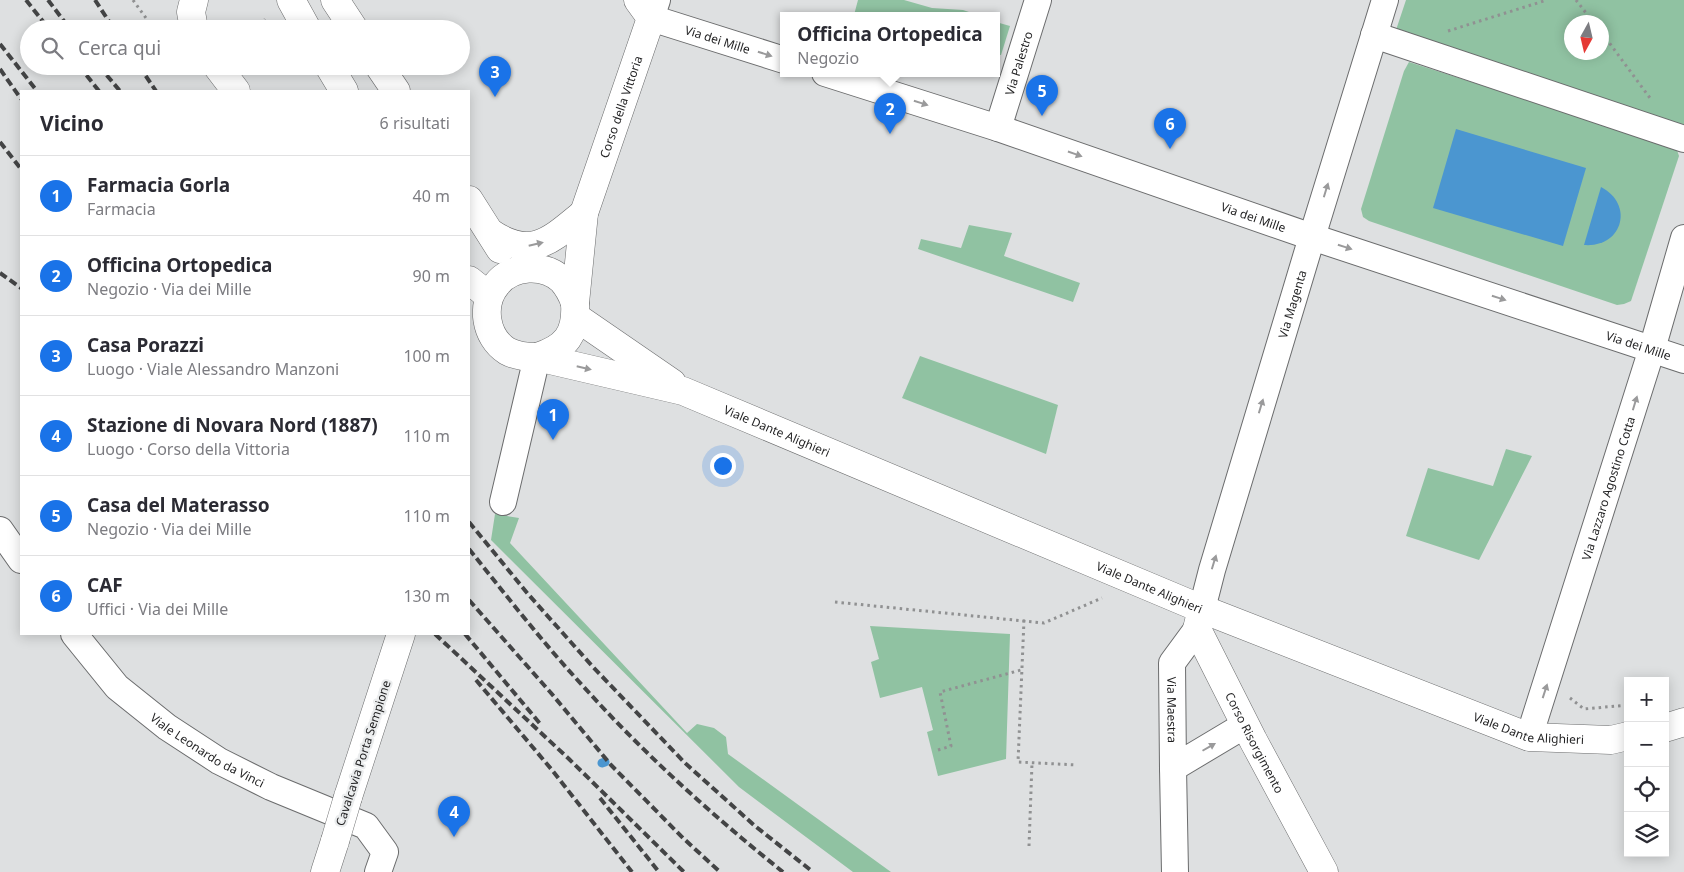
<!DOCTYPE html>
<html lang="it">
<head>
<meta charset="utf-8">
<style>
  :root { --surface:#fff; --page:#f7f7f7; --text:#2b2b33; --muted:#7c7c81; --line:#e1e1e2; --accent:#1a73e8 }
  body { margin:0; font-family:"Noto Sans",sans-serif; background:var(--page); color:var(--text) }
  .controls { position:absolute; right:15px; bottom:15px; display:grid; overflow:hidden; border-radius:0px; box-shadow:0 2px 12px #0003 }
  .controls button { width:45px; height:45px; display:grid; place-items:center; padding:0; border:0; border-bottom:1px solid var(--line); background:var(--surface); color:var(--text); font:25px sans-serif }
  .compass { position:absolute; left:1564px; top:15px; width:45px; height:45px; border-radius:50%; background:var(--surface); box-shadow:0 2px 12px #0003; rotate:188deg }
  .you { position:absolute; left:722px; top:465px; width:18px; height:18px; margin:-12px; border:4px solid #fff; border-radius:50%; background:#1a73e8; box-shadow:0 0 0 8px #1a73e833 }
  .badge { display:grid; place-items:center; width:32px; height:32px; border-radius:50%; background:var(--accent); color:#fff; font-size:16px; font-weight:700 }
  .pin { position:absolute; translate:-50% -41px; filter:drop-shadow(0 1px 2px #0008) }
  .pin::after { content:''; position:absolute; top:26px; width:18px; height:15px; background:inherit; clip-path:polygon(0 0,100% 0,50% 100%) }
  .popup { position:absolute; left:780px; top:12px; width:220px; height:65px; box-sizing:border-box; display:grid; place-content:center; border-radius:0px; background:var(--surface); filter:drop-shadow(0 1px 4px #0005); font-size:16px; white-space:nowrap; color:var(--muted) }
  .popup b { font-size:19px; color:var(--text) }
  .popup::after { content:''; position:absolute; left:50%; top:100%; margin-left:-10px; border:10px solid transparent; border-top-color:var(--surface) }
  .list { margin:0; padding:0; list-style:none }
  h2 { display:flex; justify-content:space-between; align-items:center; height:65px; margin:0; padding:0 20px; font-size:21px }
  h2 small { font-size:16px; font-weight:400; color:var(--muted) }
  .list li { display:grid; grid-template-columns:32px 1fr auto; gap:15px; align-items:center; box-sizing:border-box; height:80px; padding:0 20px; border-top:1px solid var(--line) }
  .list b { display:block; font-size:19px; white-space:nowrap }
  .list p { margin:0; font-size:16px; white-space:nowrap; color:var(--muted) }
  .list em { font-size:16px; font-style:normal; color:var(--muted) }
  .icon { flex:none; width:28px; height:28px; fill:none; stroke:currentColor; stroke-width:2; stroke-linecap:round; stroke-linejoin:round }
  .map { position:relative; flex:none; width:1684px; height:872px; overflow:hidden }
  .search { position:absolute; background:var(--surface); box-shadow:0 2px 12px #0003; left:20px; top:20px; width:450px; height:55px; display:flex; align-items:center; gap:12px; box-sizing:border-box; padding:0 18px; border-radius:28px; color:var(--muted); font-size:19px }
  .panel { position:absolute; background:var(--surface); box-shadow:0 2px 12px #0003; left:20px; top:90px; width:450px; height:545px; border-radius:0px }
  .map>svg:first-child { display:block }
  .green { fill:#90c2a2; fill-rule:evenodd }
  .water { fill:#4b96d0 }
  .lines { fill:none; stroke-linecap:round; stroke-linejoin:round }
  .stream { stroke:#4b96d0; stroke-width:9 }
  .minor-casing { stroke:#6b6c6d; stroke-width:28 }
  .major-casing { stroke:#6b6c6d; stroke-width:29 }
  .path { stroke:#909192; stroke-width:3; stroke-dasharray:2.5 4; stroke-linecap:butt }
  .minor { stroke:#fff; stroke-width:26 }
  .major { stroke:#fff; stroke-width:28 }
  .rail { stroke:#434445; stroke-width:4; stroke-dasharray:8 4; stroke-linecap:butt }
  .major-bridge-casing { stroke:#6b6c6d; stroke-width:29; stroke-linecap:butt }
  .major-bridge { stroke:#fff; stroke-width:28 }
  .oneway { fill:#9a9a9b }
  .labels { text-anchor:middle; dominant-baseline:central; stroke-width:4.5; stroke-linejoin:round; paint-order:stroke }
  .street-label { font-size:12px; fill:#1f1f20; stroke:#ebedee }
</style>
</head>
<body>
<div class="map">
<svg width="1684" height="872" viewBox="0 0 1684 872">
  <rect width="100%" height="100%" fill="#dee0e1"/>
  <g class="green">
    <polygon points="858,0 904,0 932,8 963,10 978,15 854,15"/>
    <path d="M1406,0H1684V126L1395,33ZM1572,22H1602V52H1572Z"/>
    <polygon points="996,22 1010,26 1001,55 996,55"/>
    <polygon points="1409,62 1671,146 1677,150 1679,156 1631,301 1624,304 1617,305 1369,221 1363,217 1361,209 1404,71"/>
    <polygon points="969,225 1012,233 1004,256 1080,283 1073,302 918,249 921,239 961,248"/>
    <polygon points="920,356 1058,405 1046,454 902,398"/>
    <polygon points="1506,449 1532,456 1479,560 1406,536 1428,468 1493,486"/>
    <polygon points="495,514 519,518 510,543 687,733 697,724 714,728 726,737 728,754 891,872 853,872 739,787 491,540"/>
    <polygon points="870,626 1010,634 1006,759 938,776 927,732 933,730 922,687 880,698 871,662 879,659"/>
  </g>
  <g class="water">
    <polygon points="1456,129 1586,168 1563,246 1433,208"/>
    <path d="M1601,187C1635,205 1622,248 1584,245Z"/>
  </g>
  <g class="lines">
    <polyline class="stream" points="602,763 605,762"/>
    <g class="minor-casing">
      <g id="minor">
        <path id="s1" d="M657,0L651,18L784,60"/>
        <polyline points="1374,35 1684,139"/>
        <path id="s2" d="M825,73L998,128L1312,237L1684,360"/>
        <path id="s3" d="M998,128L1038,0"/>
        <polyline points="503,502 537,357"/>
        <polyline points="0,530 21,560"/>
        <path id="s4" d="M1202,609L1212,570L1312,237L1385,0"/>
        <path id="s5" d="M1197,629L1172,663L1173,768L1245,725"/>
        <path id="s6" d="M74,634L117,687L167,727L219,761L271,787L366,826L385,852L378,872"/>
        <path id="s7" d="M1529,737L1652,349L1684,238"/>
        <polyline points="1173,768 1175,872"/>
      </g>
    </g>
    <g class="major-casing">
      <g id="major">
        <polyline points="291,0 307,29"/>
        <polyline points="335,0 354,29"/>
        <polyline points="194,29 191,12 194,0"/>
        <polyline points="217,66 236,91"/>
        <polyline points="329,66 344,91"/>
        <polyline points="379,66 396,91"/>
        <polyline points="469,200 500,249"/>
        <path d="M491,233C532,261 552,239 584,213"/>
        <polyline points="469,280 489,296"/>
        <path id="s8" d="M575,303C572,294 568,287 562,280C544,263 512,265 497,284C480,304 485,337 507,351C516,356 526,357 537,357L683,391L1202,609L1529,737L1611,740L1628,736"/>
        <polyline points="576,317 672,383"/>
        <path id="s9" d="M537,357C566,348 577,334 575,303L584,213L651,18L638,0"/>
        <path id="s10" d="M1202,609L1197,629L1253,740L1324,872"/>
        <polyline points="1665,728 1684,722"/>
        <polyline points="348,797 401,634"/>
        <polyline points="325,872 335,841"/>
      </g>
    </g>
    <g class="path">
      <polyline points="133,0 154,29"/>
      <polyline points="1576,0 1593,22"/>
      <polyline points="256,29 265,19"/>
      <polyline points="1448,31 1547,0"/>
      <polyline points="1602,33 1650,98"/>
      <polyline points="835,602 1044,623 1102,598"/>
      <polyline points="1024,620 1018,762 1077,765"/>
      <polyline points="1570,698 1584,709 1628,705"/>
      <polyline points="938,750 951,746 940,692 1021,670"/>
      <polyline points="1029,846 1032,763"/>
    </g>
    <use href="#minor" class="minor"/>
    <use href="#major" class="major"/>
    <g class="rail">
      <polyline points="26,0 49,29"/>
      <polyline points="48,0 70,29"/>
      <polyline points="95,0 114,29"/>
      <polyline points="0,44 37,91"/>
      <polyline points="79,66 99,91"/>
      <polyline points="99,66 120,91"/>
      <polyline points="139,66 156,91"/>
      <polyline points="0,69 21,99"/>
      <polyline points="0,142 21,169"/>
      <polyline points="0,273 21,288"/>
      <polyline points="469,522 528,594 593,667 685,763 755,826 813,872"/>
      <path d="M469,549C506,595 543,643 583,686C644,754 712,815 783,872"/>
      <polyline points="469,600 551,693 611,765 683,838 720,872"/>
      <polyline points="435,634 569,759 684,872"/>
      <polyline points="465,634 542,726"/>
      <polyline points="476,680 552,770 632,872"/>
      <polyline points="600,798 659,872"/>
    </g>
    <g class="major-bridge-casing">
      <polyline id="major-bridge" points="335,841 348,797"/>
    </g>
    <use href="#major-bridge" class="major-bridge"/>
  </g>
  <defs><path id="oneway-solid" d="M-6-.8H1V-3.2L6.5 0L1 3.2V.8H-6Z" transform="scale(1.25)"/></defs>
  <g class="oneway">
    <use href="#oneway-solid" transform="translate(765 54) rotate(18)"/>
    <use href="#oneway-solid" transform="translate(921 103) rotate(18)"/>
    <use href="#oneway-solid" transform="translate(1075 154) rotate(19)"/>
    <use href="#oneway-solid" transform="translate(1326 190) rotate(-73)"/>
    <use href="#oneway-solid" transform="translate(536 244) rotate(-13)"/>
    <use href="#oneway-solid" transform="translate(1345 247) rotate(18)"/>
    <use href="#oneway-solid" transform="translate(1499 298) rotate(18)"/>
    <use href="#oneway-solid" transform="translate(584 368) rotate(13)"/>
    <use href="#oneway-solid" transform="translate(1635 403) rotate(-73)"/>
    <use href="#oneway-solid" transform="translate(1261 406) rotate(-73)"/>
    <use href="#oneway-solid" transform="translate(1214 562) rotate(-73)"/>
    <use href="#oneway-solid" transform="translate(1545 691) rotate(-72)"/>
    <use href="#oneway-solid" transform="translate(1209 747) rotate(-30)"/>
  </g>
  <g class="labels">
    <g class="street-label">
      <text stroke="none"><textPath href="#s1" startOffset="89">Via dei Mille</textPath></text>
      <text stroke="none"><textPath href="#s3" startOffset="68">Via Palestro</textPath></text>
      <text stroke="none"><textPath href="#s9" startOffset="276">Corso della Vittoria</textPath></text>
      <text stroke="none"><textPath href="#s2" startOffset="452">Via dei Mille</textPath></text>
      <text stroke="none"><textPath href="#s4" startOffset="318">Via Magenta</textPath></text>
      <text stroke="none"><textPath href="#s2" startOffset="858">Via dei Mille</textPath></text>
      <text stroke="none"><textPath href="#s8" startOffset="458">Viale Dante Alighieri</textPath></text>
      <text stroke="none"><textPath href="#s7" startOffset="261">Via Lazzaro Agostino Cotta</textPath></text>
      <text stroke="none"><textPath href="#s8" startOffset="862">Viale Dante Alighieri</textPath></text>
      <text stroke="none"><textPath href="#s5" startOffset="89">Via Maestra</textPath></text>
      <text stroke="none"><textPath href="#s8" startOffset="1268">Viale Dante Alighieri</textPath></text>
      <text stroke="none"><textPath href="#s10" startOffset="148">Corso Risorgimento</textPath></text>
      <text stroke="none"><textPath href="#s6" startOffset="179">Viale Leonardo da Vinci</textPath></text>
      <text transform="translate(363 753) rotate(-72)">Cavalcavia Porta Sempione</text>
    </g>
  </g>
</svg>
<div class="controls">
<button>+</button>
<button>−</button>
<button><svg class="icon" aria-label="locate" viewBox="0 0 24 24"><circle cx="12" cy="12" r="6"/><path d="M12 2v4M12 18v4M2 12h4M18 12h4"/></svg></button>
<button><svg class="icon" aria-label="layers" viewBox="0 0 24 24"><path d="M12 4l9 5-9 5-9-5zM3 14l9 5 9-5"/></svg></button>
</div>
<svg class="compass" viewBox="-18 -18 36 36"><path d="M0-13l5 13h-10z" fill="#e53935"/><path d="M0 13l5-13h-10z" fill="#7c7c81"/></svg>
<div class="you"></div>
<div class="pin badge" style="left:553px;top:440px">1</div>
<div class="pin badge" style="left:890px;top:134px">2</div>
<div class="popup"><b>Officina Ortopedica</b>Negozio</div>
<div class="pin badge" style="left:495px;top:97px">3</div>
<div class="pin badge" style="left:454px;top:837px">4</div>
<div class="pin badge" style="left:1042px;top:116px">5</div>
<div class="pin badge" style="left:1170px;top:149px">6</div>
<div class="search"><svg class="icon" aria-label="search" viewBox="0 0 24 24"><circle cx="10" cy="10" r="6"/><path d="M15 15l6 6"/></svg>Cerca qui</div>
<section class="panel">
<h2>Vicino<small>6 risultati</small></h2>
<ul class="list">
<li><span class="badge">1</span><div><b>Farmacia Gorla</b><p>Farmacia</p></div><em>40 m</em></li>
<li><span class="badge">2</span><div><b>Officina Ortopedica</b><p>Negozio · Via dei Mille</p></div><em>90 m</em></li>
<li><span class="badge">3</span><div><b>Casa Porazzi</b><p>Luogo · Viale Alessandro Manzoni</p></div><em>100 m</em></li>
<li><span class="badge">4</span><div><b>Stazione di Novara Nord (1887)</b><p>Luogo · Corso della Vittoria</p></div><em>110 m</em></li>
<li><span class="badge">5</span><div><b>Casa del Materasso</b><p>Negozio · Via dei Mille</p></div><em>110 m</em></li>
<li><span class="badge">6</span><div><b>CAF</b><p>Uffici · Via dei Mille</p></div><em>130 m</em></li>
</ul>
</section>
</div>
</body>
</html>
